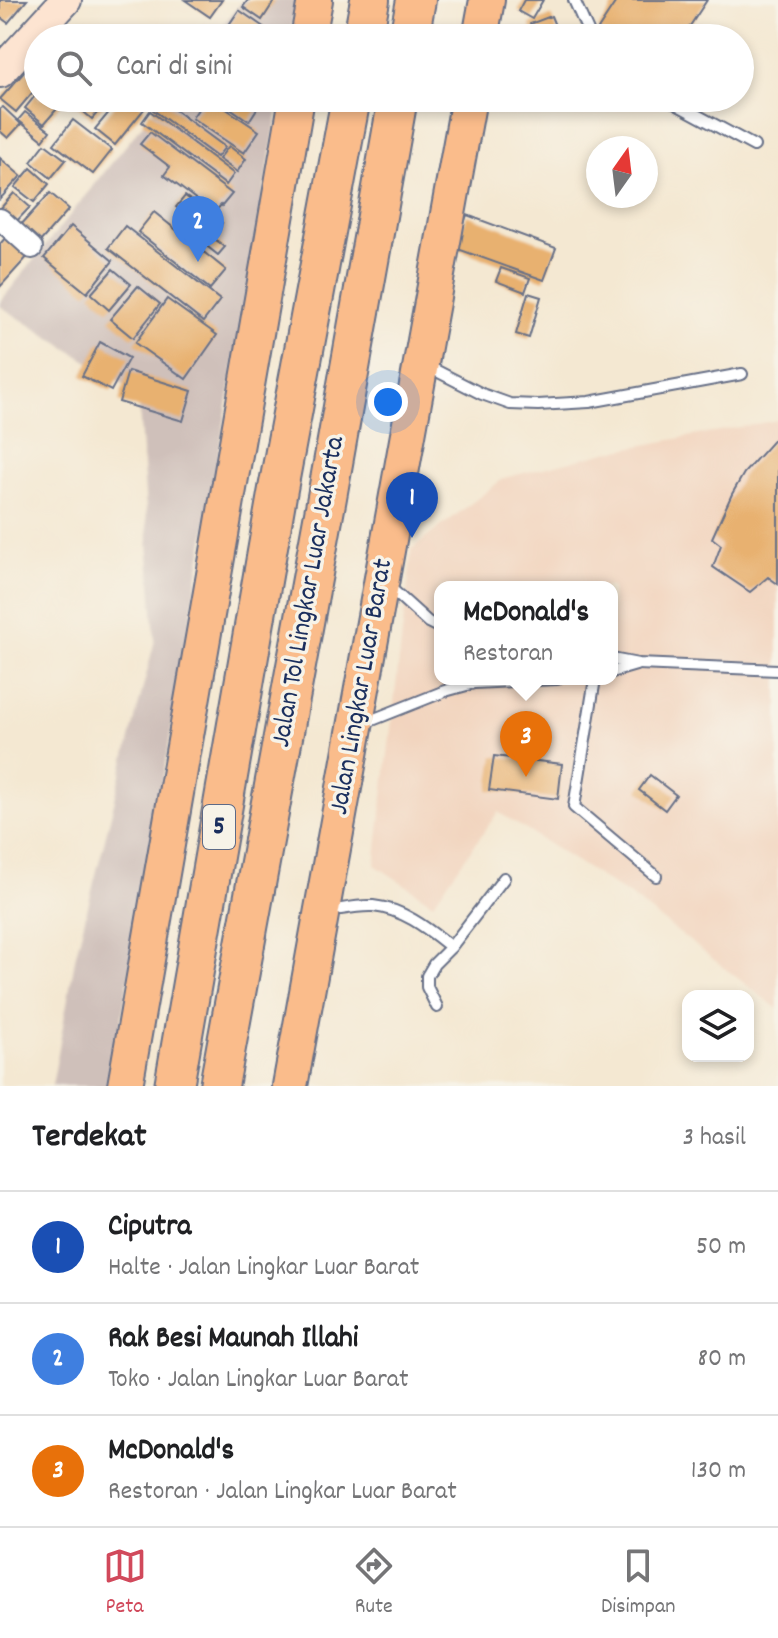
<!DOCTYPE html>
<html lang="id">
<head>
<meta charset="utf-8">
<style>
  :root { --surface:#fff; --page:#f6f6f6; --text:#202124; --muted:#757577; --line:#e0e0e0; --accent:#d1495b }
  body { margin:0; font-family:Dekko,sans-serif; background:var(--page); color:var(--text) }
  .controls { position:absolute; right:24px; bottom:24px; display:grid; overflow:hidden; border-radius:16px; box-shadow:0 4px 12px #0003 }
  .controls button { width:72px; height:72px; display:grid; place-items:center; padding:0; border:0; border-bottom:2px solid var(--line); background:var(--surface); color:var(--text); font:40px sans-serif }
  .compass { position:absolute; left:586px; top:136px; width:72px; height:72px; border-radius:50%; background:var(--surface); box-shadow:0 4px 12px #0003; rotate:14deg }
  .you { position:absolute; left:388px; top:402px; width:28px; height:28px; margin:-20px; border:6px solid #fff; border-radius:50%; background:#1a73e8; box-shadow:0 0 0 12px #1a73e833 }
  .badge { display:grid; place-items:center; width:52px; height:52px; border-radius:50%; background:var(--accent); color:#fff; font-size:26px; font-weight:700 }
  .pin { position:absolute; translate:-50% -66px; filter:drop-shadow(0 2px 4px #0008) }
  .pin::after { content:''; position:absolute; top:42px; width:28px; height:24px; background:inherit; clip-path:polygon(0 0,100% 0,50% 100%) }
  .popup { position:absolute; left:434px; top:581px; width:184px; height:104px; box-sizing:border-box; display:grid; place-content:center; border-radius:16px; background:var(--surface); filter:drop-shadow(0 2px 6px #0005); font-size:26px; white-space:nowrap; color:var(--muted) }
  .popup b { font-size:30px; color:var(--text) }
  .popup::after { content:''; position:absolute; left:50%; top:100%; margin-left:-16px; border:16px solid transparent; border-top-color:var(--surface) }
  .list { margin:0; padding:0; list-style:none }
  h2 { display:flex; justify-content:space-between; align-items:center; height:104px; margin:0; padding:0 32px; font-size:34px }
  h2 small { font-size:26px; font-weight:400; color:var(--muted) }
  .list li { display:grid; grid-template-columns:52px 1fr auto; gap:24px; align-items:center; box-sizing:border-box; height:112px; padding:0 32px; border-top:2px solid var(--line) }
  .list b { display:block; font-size:30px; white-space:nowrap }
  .list p { margin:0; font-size:26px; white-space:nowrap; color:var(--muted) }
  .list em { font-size:26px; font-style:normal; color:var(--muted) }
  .icon { flex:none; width:44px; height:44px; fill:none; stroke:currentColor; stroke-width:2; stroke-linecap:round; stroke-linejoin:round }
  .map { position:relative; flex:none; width:778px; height:1086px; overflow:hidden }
  .search { position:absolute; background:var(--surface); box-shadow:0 4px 12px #0003; left:24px; right:24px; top:24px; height:88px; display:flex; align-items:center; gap:20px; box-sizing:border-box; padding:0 28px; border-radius:44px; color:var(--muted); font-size:30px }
  .sheet { height:440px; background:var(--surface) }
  nav { display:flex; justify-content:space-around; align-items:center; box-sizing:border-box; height:112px; border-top:2px solid var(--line); background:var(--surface); font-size:22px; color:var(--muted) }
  nav a { display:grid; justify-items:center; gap:4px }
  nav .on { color:var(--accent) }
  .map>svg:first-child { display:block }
  .built { fill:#f2d4be; fill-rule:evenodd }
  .industrial { fill:#cfc0ba }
  .building { fill:#e8b16f }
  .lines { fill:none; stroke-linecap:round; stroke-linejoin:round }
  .lane-casing { stroke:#677087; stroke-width:14 }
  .street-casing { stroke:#677087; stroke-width:24 }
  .secondary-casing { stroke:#677087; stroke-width:34 }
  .primary-casing { stroke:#677087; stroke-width:38 }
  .highway-casing { stroke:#677087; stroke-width:42 }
  .lane { stroke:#fff; stroke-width:10 }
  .street { stroke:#fff; stroke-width:20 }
  .secondary { stroke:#fde4d1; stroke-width:30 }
  .primary { stroke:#fabc8b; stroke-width:34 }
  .highway { stroke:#fabc8b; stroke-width:38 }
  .labels { text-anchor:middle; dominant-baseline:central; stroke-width:7; stroke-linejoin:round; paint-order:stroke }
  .shield { fill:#f7f3e8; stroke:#5d6a87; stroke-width:2 }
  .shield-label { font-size:26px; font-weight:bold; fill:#1b2f5e }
  .street-label { font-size:28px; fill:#1b2f5e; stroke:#f7f3e8 }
</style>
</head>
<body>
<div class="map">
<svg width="778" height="1086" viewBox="0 0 778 1086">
  <rect width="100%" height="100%" fill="#f7f3e8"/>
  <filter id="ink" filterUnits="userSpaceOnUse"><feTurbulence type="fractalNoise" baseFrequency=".0125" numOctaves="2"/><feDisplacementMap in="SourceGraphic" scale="16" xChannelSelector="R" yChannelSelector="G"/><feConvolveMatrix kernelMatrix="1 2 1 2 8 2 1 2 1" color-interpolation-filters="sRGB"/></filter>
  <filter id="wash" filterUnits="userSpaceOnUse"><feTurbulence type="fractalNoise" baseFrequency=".006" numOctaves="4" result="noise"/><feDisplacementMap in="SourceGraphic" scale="32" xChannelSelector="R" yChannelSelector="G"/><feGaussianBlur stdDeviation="1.8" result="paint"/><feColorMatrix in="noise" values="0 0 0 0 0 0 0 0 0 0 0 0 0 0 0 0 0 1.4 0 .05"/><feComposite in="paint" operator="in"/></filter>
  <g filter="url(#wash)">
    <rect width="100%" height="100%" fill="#f4e8d2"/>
    <path class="built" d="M778,420V1009L632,897L498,812L433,903L375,865L412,549L504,478L607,452ZM440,587H612V679H440Z"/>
    <g class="industrial">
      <polygon points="243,0 296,0 290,38 212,38"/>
      <polygon points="164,98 280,98 110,1086 52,1086 76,954 155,640 138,393 0,306 0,302"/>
    </g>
    <g id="blocks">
      <g class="building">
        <polygon points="0,0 27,0 8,23 0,17"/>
        <polygon points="185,0 222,0 210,17"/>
        <polygon points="248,0 275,0 262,20 243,7"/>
        <polygon points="524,0 543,0 532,19 518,11"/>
        <polygon points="617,0 707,0 682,38 611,38 598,29"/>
        <polygon points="239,10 265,28 259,38 220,38"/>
        <polygon points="551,16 560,38 535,38 530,24"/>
        <polygon points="26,70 38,81 38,86 16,112 0,99"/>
        <polygon points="38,92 38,98 54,98 61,104 44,124 25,108"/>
        <polygon points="74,98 110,98 92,119 71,101"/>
        <polygon points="121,98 132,98 145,108 115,145 95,129"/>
        <polygon points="206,98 210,98 259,131 244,153 192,118"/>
        <polygon points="216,98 244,98 258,107 249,121"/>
        <polygon points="160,99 225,147 217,157 152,109"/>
        <polygon points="3,107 21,124 8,138 0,131 0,109"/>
        <polygon points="150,111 234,174 226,185 142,122"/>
        <polygon points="25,112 50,131 43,140 18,120"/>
        <polygon points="73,120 112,150 93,174 54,144"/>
        <polygon points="150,132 232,194 222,206 221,205 214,213 164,175 170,167 140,144"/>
        <polygon points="45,144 66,160 51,178 31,162"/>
        <polygon points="229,146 246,159 237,172 219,159"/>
        <polygon points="0,158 21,176 0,199"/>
        <polygon points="31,168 49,184 34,202 15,187"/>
        <polygon points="14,193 30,207 12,226 0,215 0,209"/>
        <polygon points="50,193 69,209 39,243 20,226"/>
        <polygon points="185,196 222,223 213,235 176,207"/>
        <polygon points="154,212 226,270 210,289 138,232"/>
        <polygon points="467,215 556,248 544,280 455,248"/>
        <polygon points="185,216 225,247 218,255 179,224"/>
        <polygon points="71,226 113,261 87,293 44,258"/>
        <polygon points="125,226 220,300 203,322 108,248"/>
        <polygon points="7,236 29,255 0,287 0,244"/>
        <polygon points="501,268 530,278 525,292 496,281"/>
        <polygon points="113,269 131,284 109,310 91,294"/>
        <polygon points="138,286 160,304 133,338 110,319"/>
        <polygon points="528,293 541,297 529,338 516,334"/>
        <polygon points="167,299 217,335 186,379 135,343"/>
        <polygon points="100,342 129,358 111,391 82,376"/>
        <polygon points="128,371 192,391 183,421 119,402"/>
        <polygon points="778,435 778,584 768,577 750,592 713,567 721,545 712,538 732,494 744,473"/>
        <polygon points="494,756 562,764 558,799 489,790"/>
        <polygon points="650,775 676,795 665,810 639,790"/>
      </g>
    </g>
  </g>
  <g filter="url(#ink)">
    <use href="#blocks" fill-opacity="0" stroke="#677087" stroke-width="2"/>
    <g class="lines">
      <g class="lane-casing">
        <g id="lane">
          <polyline points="574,0 591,38"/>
          <polyline points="665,98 754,146"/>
          <polyline points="427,366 482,394 510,404 538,405 589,402 742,374"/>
          <polyline points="387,585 428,622 440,628"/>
          <polyline points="612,659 638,664 778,670"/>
          <polyline points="612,672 636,665"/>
          <polyline points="595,679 574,807 656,876"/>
          <polyline points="362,724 445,691 474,683 557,679"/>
          <path d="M329,911C343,909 359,905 373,906C404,909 428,929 451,947"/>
          <polyline points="437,1007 427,987 427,976 434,964 451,947 504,878"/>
        </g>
      </g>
      <g class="street-casing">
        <polyline id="street" points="0,219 32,248"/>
      </g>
      <g class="secondary-casing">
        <polyline id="secondary" points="0,72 66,0"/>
      </g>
      <g class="primary-casing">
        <g id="primary">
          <polyline points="308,38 315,0"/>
          <polyline points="480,38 487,0"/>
          <polyline points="125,1086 297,98"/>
          <path d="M290,1086C351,757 408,427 469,98"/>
        </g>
      </g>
      <g class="highway-casing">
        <g id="highway">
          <polyline points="363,38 370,0"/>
          <polyline points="409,38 416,0"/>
          <polyline points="174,1086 278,489 351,98"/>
          <polyline points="219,1086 327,497 398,98"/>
        </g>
      </g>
      <use href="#lane" class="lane"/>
      <use href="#street" class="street"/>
      <use href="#secondary" class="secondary"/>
      <use href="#primary" class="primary"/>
      <use href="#highway" class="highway"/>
    </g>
  </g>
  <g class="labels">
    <rect class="shield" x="203" y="805" width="32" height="44" rx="6"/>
    <g class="shield-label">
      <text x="219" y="827">5</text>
    </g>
    <g class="street-label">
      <text transform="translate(310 592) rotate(-80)">Jalan Tol Lingkar Luar Jakarta</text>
      <text transform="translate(363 687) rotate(-80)">Jalan Lingkar Luar Barat</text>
    </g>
  </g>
</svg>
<div class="controls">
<button><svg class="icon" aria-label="layers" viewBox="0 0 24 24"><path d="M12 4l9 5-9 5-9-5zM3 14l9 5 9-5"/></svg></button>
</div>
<svg class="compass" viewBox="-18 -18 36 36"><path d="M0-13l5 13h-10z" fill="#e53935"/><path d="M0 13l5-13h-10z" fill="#757577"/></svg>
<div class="you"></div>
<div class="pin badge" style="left:412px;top:538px;background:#1a4fb4">1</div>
<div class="pin badge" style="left:198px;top:262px;background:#3f7fe0">2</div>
<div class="pin badge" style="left:526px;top:777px;background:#e8710a">3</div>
<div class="popup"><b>McDonald's</b>Restoran</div>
<div class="search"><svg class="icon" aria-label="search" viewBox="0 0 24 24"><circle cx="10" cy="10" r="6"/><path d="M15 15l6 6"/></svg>Cari di sini</div>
</div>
<section class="sheet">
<h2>Terdekat<small>3 hasil</small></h2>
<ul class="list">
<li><span class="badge" style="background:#1a4fb4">1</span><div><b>Ciputra</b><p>Halte · Jalan Lingkar Luar Barat</p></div><em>50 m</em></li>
<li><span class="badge" style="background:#3f7fe0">2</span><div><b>Rak Besi Maunah Illahi</b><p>Toko · Jalan Lingkar Luar Barat</p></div><em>80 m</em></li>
<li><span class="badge" style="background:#e8710a">3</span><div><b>McDonald's</b><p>Restoran · Jalan Lingkar Luar Barat</p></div><em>130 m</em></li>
</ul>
</section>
<nav>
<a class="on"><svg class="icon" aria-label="map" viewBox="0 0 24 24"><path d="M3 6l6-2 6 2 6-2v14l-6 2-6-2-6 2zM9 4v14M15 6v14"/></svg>Peta</a>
<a><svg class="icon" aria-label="directions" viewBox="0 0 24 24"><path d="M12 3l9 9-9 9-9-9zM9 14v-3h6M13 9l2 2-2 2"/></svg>Rute</a>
<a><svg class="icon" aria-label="saved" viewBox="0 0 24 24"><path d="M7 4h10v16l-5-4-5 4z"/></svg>Disimpan</a>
</nav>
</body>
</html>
